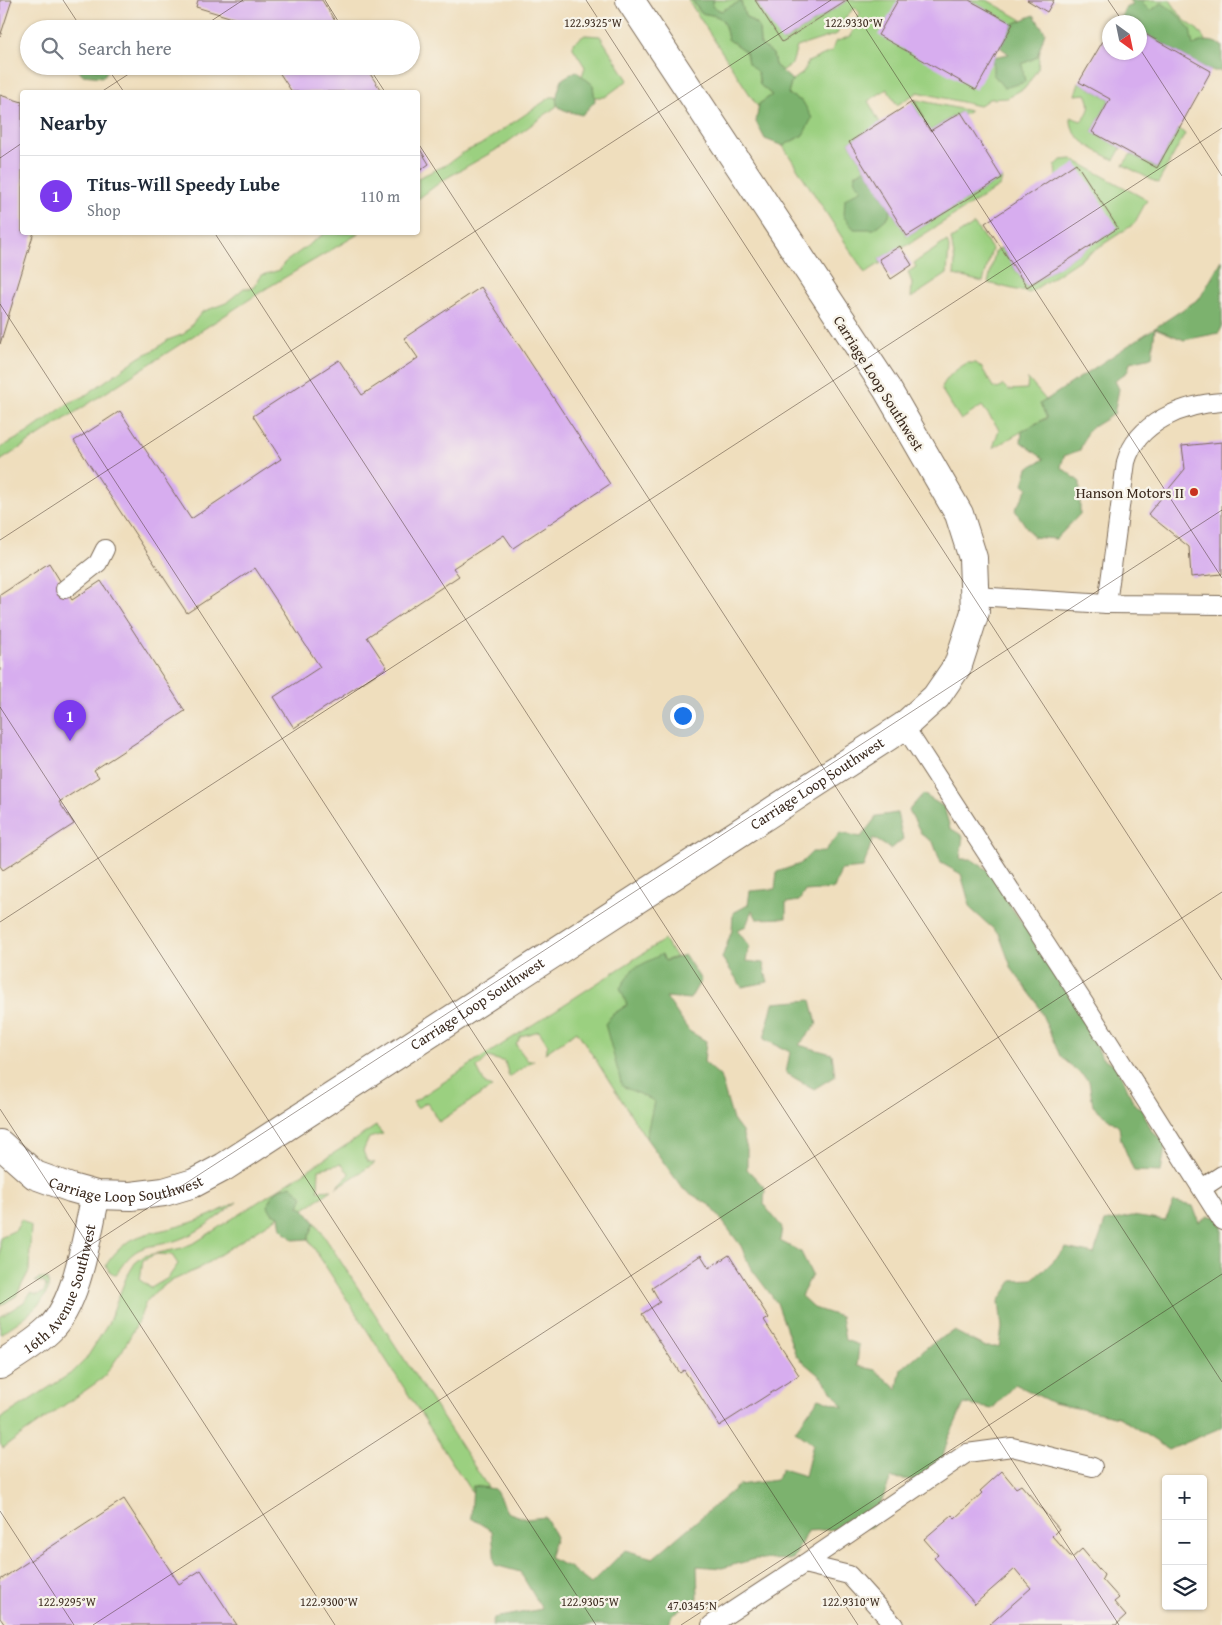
<!DOCTYPE html>
<html lang="en">
<head>
<meta charset="utf-8">
<style>
  :root { --surface:#fff; --page:#f6f6f7; --text:#1f2937; --muted:#747a83; --line:#e0e1e3; --accent:#7c3aed }
  body { margin:0; font-family:"Gentium Book Plus",serif; background:var(--page); color:var(--text) }
  .controls { position:absolute; right:15px; bottom:15px; display:grid; overflow:hidden; border-radius:5px; box-shadow:0 1px 4px #0004 }
  .controls button { width:45px; height:45px; display:grid; place-items:center; padding:0; border:0; border-bottom:1px solid var(--line); background:var(--surface); color:var(--text); font:25px sans-serif }
  .compass { position:absolute; left:1102px; top:15px; width:45px; height:45px; border-radius:50%; background:var(--surface); box-shadow:0 1px 4px #0004; rotate:147deg }
  .you { position:absolute; left:682px; top:715px; width:18px; height:18px; margin:-12px; border:4px solid #fff; border-radius:50%; background:#1a73e8; box-shadow:0 0 0 8px #1a73e833 }
  .badge { display:grid; place-items:center; width:32px; height:32px; border-radius:50%; background:var(--accent); color:#fff; font-size:16px; font-weight:700 }
  .pin { position:absolute; translate:-50% -41px; filter:drop-shadow(0 1px 2px #0008) }
  .pin::after { content:''; position:absolute; top:26px; width:18px; height:15px; background:inherit; clip-path:polygon(0 0,100% 0,50% 100%) }
  .list { margin:0; padding:0; list-style:none }
  h2 { display:flex; justify-content:space-between; align-items:center; height:65px; margin:0; padding:0 20px; font-size:21px }
  h2 small { font-size:16px; font-weight:400; color:var(--muted) }
  .list li { display:grid; grid-template-columns:32px 1fr auto; gap:15px; align-items:center; box-sizing:border-box; height:80px; padding:0 20px; border-top:1px solid var(--line) }
  .list b { display:block; font-size:19px; white-space:nowrap }
  .list p { margin:0; font-size:16px; white-space:nowrap; color:var(--muted) }
  .list em { font-size:16px; font-style:normal; color:var(--muted) }
  .icon { flex:none; width:28px; height:28px; fill:none; stroke:currentColor; stroke-width:2; stroke-linecap:round; stroke-linejoin:round }
  .map { position:relative; flex:none; width:1222px; height:1625px; overflow:hidden }
  .search { position:absolute; background:var(--surface); box-shadow:0 1px 4px #0004; left:20px; top:20px; width:400px; height:55px; display:flex; align-items:center; gap:12px; box-sizing:border-box; padding:0 18px; border-radius:28px; color:var(--muted); font-size:19px }
  .panel { position:absolute; background:var(--surface); box-shadow:0 1px 4px #0004; left:20px; top:90px; width:400px; height:145px; border-radius:5px }
  .map>svg:first-child { display:block }
  .green { fill:#9bd080; stroke:#6b7d4f; fill-rule:evenodd }
  .forest { fill:#7cb26e; stroke:#5c6e46 }
  .building { fill:#d7adef }
  .lines { fill:none; stroke-linecap:round; stroke-linejoin:round }
  .lane-casing { stroke:#7a6956; stroke-width:20 }
  .street-casing { stroke:#7a6956; stroke-width:30 }
  .lane { stroke:#fff; stroke-width:18 }
  .street { stroke:#fff; stroke-width:28 }
  .ticks { fill:none; stroke:#3b2a1e; stroke-width:1; stroke-opacity:0.45 }
  .poi-dot { fill:#c8321e; stroke:#f7f3e8; stroke-width:2 }
  .labels { text-anchor:middle; dominant-baseline:central; stroke-width:4.5; stroke-linejoin:round; paint-order:stroke }
  .street-label { font-size:15px; fill:#3b2a1e; stroke:#f7f3e8 }
  .poi-label { font-size:15px; fill:#3b2a1e; stroke:#f7f3e8; text-anchor:end }
  .ticks-label { font-size:12px; text-anchor:middle; fill:#3b2a1e; stroke:#f7f3e8; stroke-width:4.5; stroke-linejoin:round; paint-order:stroke }
</style>
</head>
<body>
<div class="map">
<svg width="1222" height="1625" viewBox="0 0 1222 1625">
  <rect width="100%" height="100%" fill="#f7f3e8"/>
  <filter id="ink" filterUnits="userSpaceOnUse"><feTurbulence type="fractalNoise" baseFrequency=".02" numOctaves="2"/><feDisplacementMap in="SourceGraphic" scale="10" xChannelSelector="R" yChannelSelector="G"/><feConvolveMatrix kernelMatrix="1 2 1 2 8 2 1 2 1" color-interpolation-filters="sRGB"/></filter>
  <filter id="wash" filterUnits="userSpaceOnUse"><feTurbulence type="fractalNoise" baseFrequency=".0096" numOctaves="4" result="noise"/><feDisplacementMap in="SourceGraphic" scale="20" xChannelSelector="R" yChannelSelector="G"/><feGaussianBlur stdDeviation="1.12" result="paint"/><feColorMatrix in="noise" values="0 0 0 0 0 0 0 0 0 0 0 0 0 0 0 0 0 1.4 0 .05"/><feComposite in="paint" operator="in"/></filter>
  <g filter="url(#wash)">
    <rect width="100%" height="100%" fill="#efdebd"/>
    <g class="green">
      <path d="M688,0H692L701,13C724,17 723,16 728,39L746,52L748,63L758,73L760,85L772,95L759,104L758,107Z"/>
      <polygon points="714,0 755,0 783,42 848,0 898,0 993,57 1022,64 1037,57 1040,49 1038,68 1026,87 1007,98 989,99 979,106 918,92 897,105 887,89 868,101 880,123 849,142 865,168 855,175 888,217 891,210 907,236 1002,178 1000,186 901,249 899,247 879,259 881,263 865,273 783,146 803,135 803,102 788,94 792,80 802,74 808,62 832,51 835,42 851,36 860,13 855,7 844,19 837,34 797,47 792,64 782,71 775,65 773,54 760,44 759,27 745,16 721,11 712,6"/>
      <polygon points="969,0 987,0 1022,20 1013,24"/>
      <polygon points="1145,0 1170,0 1183,19 1198,30 1206,41 1197,43 1193,47 1150,11 1142,3"/>
      <polygon points="585,35 600,36 628,80 605,97 594,97 593,85 582,76 585,67 573,48 573,43"/>
      <path d="M1079,82L1110,99L1092,132L1121,148L1114,160C1098,151 1069,140 1071,117L1081,121C1090,112 1092,105 1086,94L1075,95Z"/>
      <polygon points="551,97 556,97 557,106 501,147 443,180 418,199 418,178 446,165 464,152 480,145"/>
      <polygon points="917,100 970,111 963,115 960,112 930,131 912,102"/>
      <polygon points="1179,129 1185,134 1158,183 1123,165 1131,154 1157,168"/>
      <polygon points="1072,159 1147,200 1134,224 1029,293 988,283 995,252 1001,248 1027,287 1117,228 1056,176 1055,166 1061,160"/>
      <polygon points="974,224 992,249 983,282 954,275 955,262 951,239"/>
      <polygon points="325,233 360,233 267,288 0,461 0,448 27,433 69,403 83,397 138,358 154,350 168,340 184,334 202,312 226,303 244,288 253,288 262,275 280,270 284,263"/>
      <polygon points="947,241 949,247 947,274 911,298 912,283 908,272 916,267 914,263"/>
      <path d="M967,363H976L982,368L993,387L998,389L1003,385L1008,390L1027,389L1028,379L1046,400L1040,404L1047,417L993,448L999,429L982,406L961,420L941,389C947,376 955,370 967,363Z"/>
      <polygon points="664,940 676,957 664,961 661,954 627,1005 612,1015 655,1101 646,1138 577,1031 545,1053 548,1045 539,1031 521,1036 516,1045 528,1061 534,1060 509,1077 505,1062 488,1057 477,1068 485,1084 492,1087 439,1122 427,1102 417,1108 413,1102"/>
      <path d="M376,1126L383,1134L369,1138L363,1151L367,1161L375,1163L336,1188L350,1174L341,1164L319,1169L318,1191L332,1190L304,1209L299,1207L272,1213L279,1216L198,1269L169,1282L156,1291L146,1302L137,1324L122,1351L103,1378L3,1448L0,1444V1419L73,1372L86,1359L108,1324L126,1278L135,1263L144,1256L182,1248L196,1242ZM156,1254L172,1255L178,1264L168,1278L151,1288L140,1280L143,1260Z"/>
      <path d="M237,1202C221,1214 204,1229 185,1237C151,1252 139,1236 116,1275L109,1271L106,1265C129,1231 149,1235 183,1225C202,1220 220,1211 237,1202Z"/>
      <polygon points="21,1219 31,1226 29,1271 16,1296 0,1306 0,1237 16,1230"/>
      <polygon points="315,1222 489,1489 473,1486 472,1493 308,1239"/>
      <path d="M39,1278L48,1279C54,1301 15,1324 0,1334V1317L24,1302L31,1293L37,1295L43,1293L46,1287L44,1282H35Z"/>
    </g>
    <g class="forest">
      <path d="M692,0H714L712,6L721,11L741,1L745,16L759,27L760,44L773,54L775,65L792,80L788,94L803,102L812,118L803,135L783,146L765,139L756,122L759,104L772,95L760,85L758,73L748,63L746,52L728,39C723,16 723,17 701,13Z"/>
      <path d="M1129,0H1145L1142,3L1150,11L1162,3L1176,13L1190,29L1193,46C1202,39 1213,40 1222,46V71H1211L1140,31V22H1125L1121,17L1125,8L1133,5Z"/>
      <polygon points="1034,15 1045,32 1037,57 1022,64 1025,82 1004,88 993,74 993,57 1009,54 1000,47 1013,24"/>
      <polygon points="76,66 111,66 103,77 82,75"/>
      <path d="M576,71L593,85L595,101L582,115C554,108 552,108 562,79Z"/>
      <polygon points="865,168 891,210 888,217 874,229 854,229 844,217 845,199 862,189 856,182 855,175"/>
      <polygon points="1222,260 1222,327 1219,333 1184,340 1155,328 1152,357 1130,362 1128,371 1115,381 1119,389 1114,414 1088,430 1080,450 1064,456 1061,467 1080,482 1080,514 1056,539 1033,537 1015,510 1028,488 1023,484 1028,468 1044,459 1021,442 1022,431 1047,418 1040,404 1046,400 1200,298"/>
      <polygon points="923,794 944,807 950,828 963,836 960,859 971,859 995,875 1005,898 1025,927 1042,956 1065,981 1077,1011 1091,1033 1102,1058 1118,1066 1133,1102 1143,1111 1152,1132 1166,1142 1161,1172 1134,1171 1121,1140 1119,1127 1093,1106 1089,1081 1060,1056 1037,1003 1012,969 999,934 971,909 961,874 941,863 933,842 922,835 909,810"/>
      <polygon points="897,813 903,839 891,849 873,838 863,868 841,870 834,889 805,891 799,901 786,903 786,918 757,919 752,910 746,926 737,930 749,946 746,961 763,963 768,982 742,987 722,958 732,930 733,913 748,905 750,891 775,889 777,872 800,864 812,852 824,852 840,833 861,837 877,816"/>
      <polygon points="662,954 665,961 685,955 701,980 690,999 666,997 689,1031 706,1041 704,1062 720,1076 733,1120 742,1132 747,1149 747,1169 765,1188 764,1205 782,1227 780,1241 801,1252 812,1275 801,1296 814,1308 841,1317 845,1340 859,1345 857,1366 875,1370 897,1389 901,1369 932,1343 954,1331 985,1347 999,1347 1002,1328 999,1301 1013,1280 1032,1279 1045,1269 1066,1248 1094,1254 1105,1222 1132,1216 1165,1221 1174,1202 1193,1206 1199,1222 1208,1216 1222,1217 1222,1427 1169,1450 1119,1417 1053,1403 1015,1384 992,1409 964,1404 948,1439 936,1482 891,1478 871,1527 807,1531 793,1560 755,1559 722,1568 697,1566 698,1598 673,1614 667,1625 492,1625 494,1618 542,1609 520,1572 495,1565 492,1531 471,1518 473,1486 495,1489 507,1512 526,1519 545,1517 556,1537 549,1558 569,1567 591,1584 625,1550 653,1558 739,1485 776,1480 782,1469 805,1476 813,1444 795,1431 819,1398 844,1407 822,1378 796,1356 777,1303 750,1267 741,1246 711,1206 683,1189 646,1138 654,1101 622,1086 605,1024 612,1015 627,1005 620,988 633,969"/>
      <polygon points="811,1000 817,1024 799,1045 832,1054 835,1076 814,1089 786,1073 790,1052 764,1039 773,1003"/>
      <path d="M291,1185L303,1196L299,1207L304,1209L315,1222L308,1239L293,1240L281,1228L279,1216L272,1213L268,1206C271,1192 278,1189 291,1185Z"/>
    </g>
    <g id="blocks">
      <g class="building">
        <polygon points="0,0 12,0 0,37"/>
        <polygon points="198,0 322,0 340,29 250,29 246,22 196,7"/>
        <polygon points="755,0 848,0 782,42"/>
        <polygon points="898,0 969,0 1013,24 976,90 878,35"/>
        <polygon points="1027,0 1054,0 1047,12"/>
        <polygon points="1110,29 1110,52 1140,52 1140,31 1211,71 1157,168 1092,132 1110,99 1079,82"/>
        <polygon points="275,66 365,66 382,92 292,92"/>
        <polygon points="0,95 22,102 22,232 34,232 0,344"/>
        <polygon points="912,102 930,131 961,112 1002,178 907,236 849,142"/>
        <polygon points="418,146 429,164 418,172"/>
        <polygon points="1076,163 1118,228 1027,287 985,223"/>
        <polygon points="900,246 912,265 891,279 879,259"/>
        <polygon points="481,287 610,484 513,548 504,535 453,568 459,576 367,637 387,667 294,728 274,697 320,667 255,568 187,613 74,441 120,411 191,519 281,459 253,416 339,360 362,395 418,358 404,338"/>
        <polygon points="1222,442 1222,574 1191,577 1189,547 1148,514 1185,469 1182,446"/>
        <polygon points="49,563 72,600 101,581 185,711 94,770 99,777 59,802 74,824 3,870 0,866 0,595"/>
        <polygon points="701,1255 709,1268 729,1255 769,1318 764,1321 799,1375 719,1426 684,1370 680,1373 642,1314 660,1302 652,1288"/>
        <polygon points="1002,1471 1016,1488 1021,1485 1059,1529 1052,1536 1072,1558 1082,1549 1104,1575 1102,1579 1119,1598 1114,1602 1126,1616 1116,1625 989,1625 1031,1588 1015,1569 975,1604 934,1558 938,1555 924,1539 952,1515 955,1518 982,1493 980,1491"/>
        <polygon points="124,1499 179,1584 201,1570 237,1625 5,1625 0,1618 0,1580"/>
      </g>
    </g>
  </g>
  <g filter="url(#ink)">
    <use href="#blocks" fill-opacity="0" stroke="#7a6956" stroke-width="1"/>
    <g class="lines">
      <g class="lane-casing">
        <g id="lane">
          <polyline points="65,589 98,563 105,549"/>
          <polyline points="975,596 1107,604 1222,605"/>
          <path d="M1107,604L1126,462C1137,422 1184,404 1222,402"/>
          <polyline points="904,726 1084,1003 1222,1221"/>
          <polyline points="1202,1188 1222,1175"/>
          <polyline points="804,1564 967,1453 1012,1447 1093,1467"/>
          <polyline points="711,1625 804,1564 849,1575 894,1625"/>
        </g>
      </g>
      <g class="street-casing">
        <g id="street">
          <path id="s1" d="M0,1144L35,1175L71,1188L96,1195L131,1196L164,1192L194,1183L224,1167L904,726L936,697L958,665L975,612L973,558L959,514L887,389L630,0"/>
          <path id="s2" d="M0,1365C17,1354 36,1343 50,1329C78,1302 87,1233 96,1195"/>
        </g>
      </g>
      <use href="#lane" class="lane"/>
      <use href="#street" class="street"/>
    </g>
  </g>
  <path class="ticks" d="M63,0L82,29M325,0L343,29M586,0L1222,980M847,0L1222,578M1108,0L1123,22M199,29L243,0M1140,49L1222,176M106,66L124,92M368,66L385,92M101,92L141,66M418,143L1222,1382M0,158L22,143M214,232L1119,1625M0,304L858,1625M0,540L831,0M0,707L596,1625M0,922L1222,128M0,1109L335,1625M0,1304L1222,510M0,1511L74,1625M93,1625L1222,892M681,1625L1222,1274"/>
  <circle class="poi-dot" cx="1194" cy="492" r="5"/>
  <g class="labels">
    <g class="street-label">
      <text transform="translate(879 383) rotate(58)">Carriage Loop Southwest</text>
      <text stroke="none"><textPath href="#s1" startOffset="951">Carriage Loop Southwest</textPath></text>
      <text stroke="none"><textPath href="#s1" startOffset="546">Carriage Loop Southwest</textPath></text>
      <text stroke="none"><textPath href="#s1" startOffset="141">Carriage Loop Southwest</textPath></text>
      <text stroke="none"><textPath href="#s2" startOffset="102">16th Avenue Southwest</textPath></text>
    </g>
    <g class="poi-label">
      <text x="1184" y="492">Hanson Motors II</text>
    </g>
  </g>
  <g class="ticks-label">
    <text x="593" y="27">122.9325°W</text>
    <text x="854" y="27">122.9330°W</text>
    <text x="67" y="1606">122.9295°W</text>
    <text x="329" y="1606">122.9300°W</text>
    <text x="590" y="1606">122.9305°W</text>
    <text x="851" y="1606">122.9310°W</text>
    <text x="692" y="1610">47.0345°N</text>
  </g>
</svg>
<div class="controls">
<button>+</button>
<button>−</button>
<button><svg class="icon" aria-label="layers" viewBox="0 0 24 24"><path d="M12 4l9 5-9 5-9-5zM3 14l9 5 9-5"/></svg></button>
</div>
<svg class="compass" viewBox="-18 -18 36 36"><path d="M0-13l5 13h-10z" fill="#e53935"/><path d="M0 13l5-13h-10z" fill="#747a83"/></svg>
<div class="you"></div>
<div class="pin badge" style="left:70px;top:741px">1</div>
<div class="search"><svg class="icon" aria-label="search" viewBox="0 0 24 24"><circle cx="10" cy="10" r="6"/><path d="M15 15l6 6"/></svg>Search here</div>
<section class="panel">
<h2>Nearby<small></small></h2>
<ul class="list">
<li><span class="badge">1</span><div><b>Titus-Will Speedy Lube</b><p>Shop</p></div><em>110 m</em></li>
</ul>
</section>
</div>
</body>
</html>
